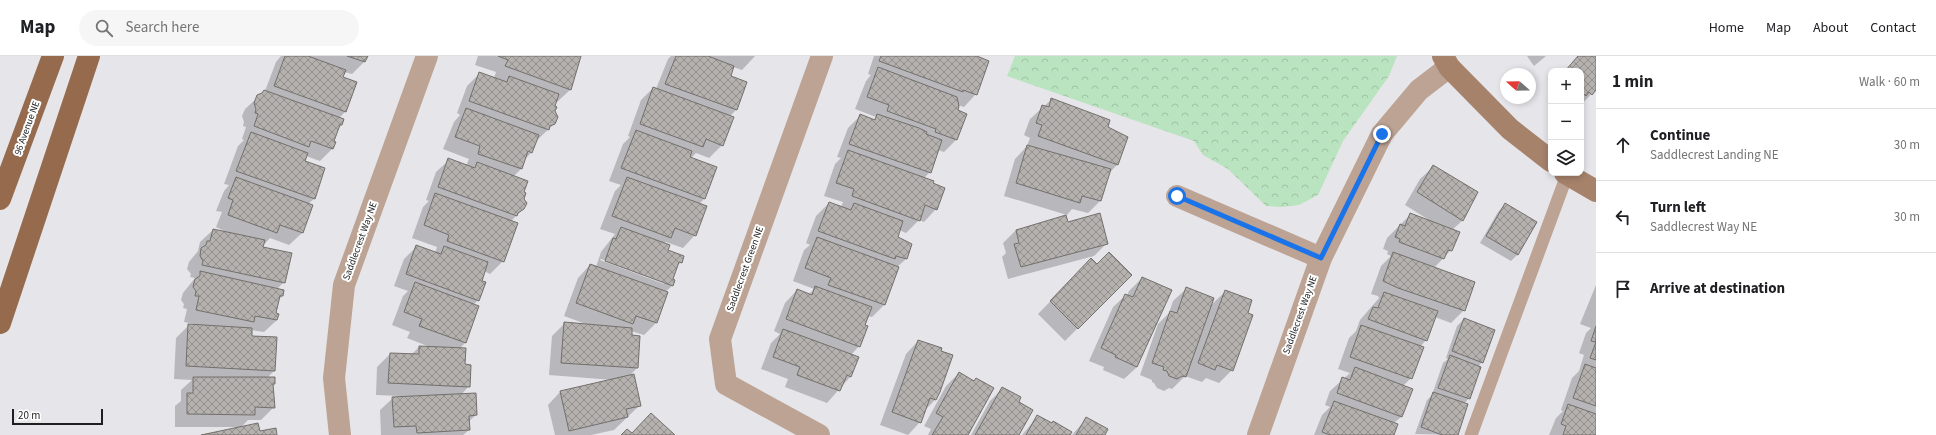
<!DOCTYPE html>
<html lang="en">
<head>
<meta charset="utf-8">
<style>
  :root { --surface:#fff; --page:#f6f6f6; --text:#202124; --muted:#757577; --line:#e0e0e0 }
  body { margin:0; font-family:"Source Sans 3",sans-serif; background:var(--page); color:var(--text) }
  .controls { position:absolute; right:12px; top:12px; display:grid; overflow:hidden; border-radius:8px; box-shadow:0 2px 6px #0003 }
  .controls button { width:36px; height:36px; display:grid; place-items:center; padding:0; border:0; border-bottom:1px solid var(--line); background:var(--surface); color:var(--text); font:20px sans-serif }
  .compass { position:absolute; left:1500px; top:12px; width:36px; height:36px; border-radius:50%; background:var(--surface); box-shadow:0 2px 6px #0003; rotate:290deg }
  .scale { position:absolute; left:12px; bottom:10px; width:91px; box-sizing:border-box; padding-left:4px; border:2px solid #1f1f20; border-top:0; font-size:11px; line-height:14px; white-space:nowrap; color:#1f1f20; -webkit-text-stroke:3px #fff; paint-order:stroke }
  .stop { position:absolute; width:12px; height:12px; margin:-9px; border:3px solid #1a73e8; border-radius:50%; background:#fff }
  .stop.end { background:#1a73e8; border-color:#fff; box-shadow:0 1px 4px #0008 }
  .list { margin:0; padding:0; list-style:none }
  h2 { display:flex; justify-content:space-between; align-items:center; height:52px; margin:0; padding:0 16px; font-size:17px }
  h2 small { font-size:13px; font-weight:400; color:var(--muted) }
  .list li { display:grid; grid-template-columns:26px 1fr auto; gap:12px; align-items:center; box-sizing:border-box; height:72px; padding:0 16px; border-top:1px solid var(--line) }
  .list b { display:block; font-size:15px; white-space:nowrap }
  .list p { margin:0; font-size:13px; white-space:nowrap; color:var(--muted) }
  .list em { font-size:13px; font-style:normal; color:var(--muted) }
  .icon { flex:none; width:22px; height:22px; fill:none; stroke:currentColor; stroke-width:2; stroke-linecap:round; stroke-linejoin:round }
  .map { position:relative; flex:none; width:1596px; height:379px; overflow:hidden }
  header { display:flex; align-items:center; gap:24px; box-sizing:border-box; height:56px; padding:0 20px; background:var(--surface); border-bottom:1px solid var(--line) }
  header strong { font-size:19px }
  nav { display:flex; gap:22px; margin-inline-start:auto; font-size:14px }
  .search { width:280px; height:36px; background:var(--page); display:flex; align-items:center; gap:10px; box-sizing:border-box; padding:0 14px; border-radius:22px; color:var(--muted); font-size:15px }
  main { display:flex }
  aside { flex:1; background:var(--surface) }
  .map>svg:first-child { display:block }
  .park { fill:url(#park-crowns) }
  .shadow { fill:#0003; fill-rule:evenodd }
  .building { fill:url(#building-cross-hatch); stroke:#726f6c }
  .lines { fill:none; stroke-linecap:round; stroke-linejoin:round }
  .lane { stroke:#bca393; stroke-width:13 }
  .street { stroke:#bca393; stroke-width:22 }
  .secondary { stroke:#a6826b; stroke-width:22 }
  .primary { stroke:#956a4d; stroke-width:22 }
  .route { stroke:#1a73e8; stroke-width:5 }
  .labels { text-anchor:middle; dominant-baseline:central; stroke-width:4; stroke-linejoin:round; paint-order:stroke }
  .street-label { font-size:10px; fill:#1f1f20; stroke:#fff }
</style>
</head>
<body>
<header>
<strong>Map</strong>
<div class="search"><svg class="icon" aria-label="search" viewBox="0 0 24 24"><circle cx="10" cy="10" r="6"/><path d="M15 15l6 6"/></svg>Search here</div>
<nav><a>Home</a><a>Map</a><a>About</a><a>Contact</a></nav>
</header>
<main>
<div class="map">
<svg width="1596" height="379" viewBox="0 0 1596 379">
  <defs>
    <pattern id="park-crowns" width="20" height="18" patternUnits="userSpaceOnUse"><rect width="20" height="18" fill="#bae3bf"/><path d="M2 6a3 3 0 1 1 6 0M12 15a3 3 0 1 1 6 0" fill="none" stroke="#9fc2a4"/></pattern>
    <pattern id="building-cross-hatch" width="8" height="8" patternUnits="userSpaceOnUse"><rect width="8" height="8" fill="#b4b1ae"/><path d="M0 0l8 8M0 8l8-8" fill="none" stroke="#928f8d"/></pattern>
  </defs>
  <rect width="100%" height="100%" fill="#e6e5ea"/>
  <polygon class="park" points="1015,0 1397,0 1389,20 1343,85 1318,139 1299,149 1281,151 1266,150 1228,113 1203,99 1194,85 1007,20"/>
  <g class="shadow">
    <polygon points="281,0 367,0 364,6 352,18 344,16 342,22 356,27 345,56 339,62 341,69 338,72 333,85 335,86 332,93 320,105 306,100 304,106 324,113 314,143 308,148 312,150 302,177 289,189 270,182 262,191 284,226 277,233 282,240 278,244 275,258 277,264 264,276 251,274 251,280 276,282 274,315 267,322 274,328 272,330 274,351 261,364 248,364 241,371 276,379 204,379 239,371 175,371 175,350 181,345 181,334 192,324 174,323 176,282 189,269 194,268 184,266 187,253 183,252 184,248 181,244 183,237 195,222 190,221 191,218 187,213 189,206 198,195 200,186 213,174 228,177 216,171 222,156 216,155 224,135 229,129 224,128 238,90 244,84 242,83 246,71 243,70 244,66 242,60 245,53 265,35 276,6"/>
    <polygon points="478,0 580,0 570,34 557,46 555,46 554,68 535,86 532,96 524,104 521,113 513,121 522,137 523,153 511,165 503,205 490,218 484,215 480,225 478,244 473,249 465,287 459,293 469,330 461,339 476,359 468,366 469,374 463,379 381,379 380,354 393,342 400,341 400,340 376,339 377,311 390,298 411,299 419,291 430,291 407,282 410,276 392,269 403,240 408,235 394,230 404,203 417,190 435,197 437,191 412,182 423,151 429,145 426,144 436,116 449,104 466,110 469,103 443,93 454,66 460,59 457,57 467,30 480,17 494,22 496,16 475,9"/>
    <path d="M671,0H755L742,14L733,11L730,20L746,26L736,54L730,60L722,89L709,102L696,97L690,103L704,143L699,148L695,179L683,192L666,186L664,188L667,195L681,206L676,211L672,224H674L672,230L665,236L656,267L644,279L631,275L637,312L628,321L640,349L614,374L591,379H555L548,349L560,336L613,324L549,319L552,280L565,267L586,268L564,260L578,222L590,209L596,211L601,196L615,178L600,173L615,135L621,129L609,125L623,88L630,81L628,80L641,44L653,32L656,33L668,3ZM601,203L664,226V228L600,204Z"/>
    <polygon points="874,0 975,0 976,38 964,51 958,49 956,55 956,84 944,96 938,94 930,116 924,122 936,153 924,166 919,164 906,177 899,174 896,181 911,188 906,203 897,211 884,249 872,261 868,260 859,290 851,299 851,320 827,347 785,331 788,323 761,313 771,287 780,278 774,275 785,247 797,234 809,238 814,233 793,225 804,194 810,189 806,187 816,160 829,147 841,151 843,146 824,140 835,108 841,102 837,101 848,72 860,60 873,64 876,61 855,53 866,25 871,19 868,18"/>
    <polygon points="1527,0 1546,0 1534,10"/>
    <polygon points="1578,0 1596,0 1596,33 1581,49 1581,15 1565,15"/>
    <polygon points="1052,43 1106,72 1118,108 1109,117 1100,145 1088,157 1072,153 1067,159 1004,140 1015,103 1027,90 1030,82 1024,79 1030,63"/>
    <polygon points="1433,111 1470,151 1463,164 1452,174 1451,194 1434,212 1464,254 1451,267 1435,261 1426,284 1420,291 1411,322 1403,330 1401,361 1394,367 1393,379 1314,379 1322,359 1330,351 1325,349 1330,335 1350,317 1338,313 1349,282 1356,275 1360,264 1379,242 1378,240 1371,238 1381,210 1391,200 1387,198 1388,195 1383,193 1387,182 1411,158 1429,164 1405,149 1420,123"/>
    <polygon points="1505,149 1518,198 1511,205 1480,187 1498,156"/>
    <polygon points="1065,161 1067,167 1107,187 1094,200 1008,223 1002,201 1006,197 1003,187 1016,174"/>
    <polygon points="1097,209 1130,219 1065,285 1038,258 1079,216"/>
    <polygon points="1142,222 1137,311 1124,323 1103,314 1104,311 1089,305 1113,251 1126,239 1127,240 1129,235"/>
    <polygon points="1596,229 1596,379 1549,379 1556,362 1563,355 1561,354 1572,322 1579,315 1584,299 1579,297 1586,277 1591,272 1580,268"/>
    <polygon points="1186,233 1210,250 1226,235 1232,314 1219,327 1206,322 1202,326 1185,320 1172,333 1169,332 1164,335 1157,332 1154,327 1152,326 1152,324 1140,319 1158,268 1169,257 1173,245"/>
    <polygon points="1464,263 1482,306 1478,311 1469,342 1464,348 1457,379 1415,378 1427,344 1432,339 1443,307 1448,303 1446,302 1457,270"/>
    <polygon points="918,285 951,299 935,344 925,354 920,366 908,379 880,369 906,298"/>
    <polygon points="959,317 973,325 976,323 967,379 928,379 931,373 924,370 946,330"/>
    <polygon points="1003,332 1018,347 1018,379 971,379 990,345"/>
    <polygon points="1038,360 1051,368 1053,366 1069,379 1022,379"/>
    <polygon points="1086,363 1104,379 1072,379"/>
  </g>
  <g class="building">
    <polygon points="285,0 308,0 346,14 343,21 357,26 346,56 274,30"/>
    <polygon points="347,0 368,0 365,6"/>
    <polygon points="498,0 581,0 571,34 505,10 508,4"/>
    <polygon points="676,0 708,0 734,10 731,20 747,26 737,54 665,28"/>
    <polygon points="881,0 977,0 989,5 977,39 963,34 963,36 879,5"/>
    <polygon points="1578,0 1596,0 1596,34 1592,39 1589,36 1586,40 1581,36 1581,15 1565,15"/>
    <polygon points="878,11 957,41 959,50 958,54 967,58 957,84 935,76 936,73 887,55 889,49 867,41"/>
    <polygon points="479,16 507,26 509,20 559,38 555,50 557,51 555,55 558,61 555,68 550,70 549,74 469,45"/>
    <polygon points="653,31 734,61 723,90 706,83 703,91 640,68"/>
    <polygon points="264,34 344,63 342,69 340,69 334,85 336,86 333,93 311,85 309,91 254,70 258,58 255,57 256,53 254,47 257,39 262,37"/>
    <polygon points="1051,42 1110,64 1108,71 1128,81 1118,109 1038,80 1042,69 1036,67 1042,49 1049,51"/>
    <polygon points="466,52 539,79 532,97 528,95 522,113 478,98 480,90 455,81"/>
    <polygon points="860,58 875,64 877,58 919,72 927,76 926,78 942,84 931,117 849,88"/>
    <polygon points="636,74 692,95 690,101 717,111 705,143 621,112"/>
    <polygon points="251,76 308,97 305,105 325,112 315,143 236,115"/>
    <polygon points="1027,89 1111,113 1101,145 1082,140 1080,147 1016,127"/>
    <polygon points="848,94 934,125 933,127 945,132 937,154 925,149 920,165 852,140 854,133 836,127"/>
    <polygon points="448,102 475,112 477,106 528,125 524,136 526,137 524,143 527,147 524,153 518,157 517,160 438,131"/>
    <polygon points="1433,109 1478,136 1463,165 1417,136"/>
    <polygon points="236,121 313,149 303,177 280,169 277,177 228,159 233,144 228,142"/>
    <polygon points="627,121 707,150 696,180 675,172 671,182 612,160"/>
    <polygon points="435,137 518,167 504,206 447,185 449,179 424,169"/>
    <polygon points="829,146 851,154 854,147 903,165 898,181 912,188 907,203 896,200 895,203 818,175"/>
    <polygon points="1505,147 1537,166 1518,199 1486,180"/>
    <polygon points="1100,157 1108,188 1021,211 1014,188 1019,187 1016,174 1066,159 1068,166"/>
    <polygon points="1410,157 1460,176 1452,195 1448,194 1444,203 1399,186 1400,183 1395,181 1400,168 1405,170"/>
    <polygon points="621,171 670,189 668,194 684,200 682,207 679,206 673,223 675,224 673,230 605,205 613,182 616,183"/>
    <polygon points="213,173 265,184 263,191 292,197 285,227 202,209 203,205 200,200 201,192 206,189 207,185 210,185"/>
    <polygon points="817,181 899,211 885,249 828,229 831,222 805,212"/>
    <polygon points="416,189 441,198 444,190 488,206 482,225 486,226 479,245 406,218"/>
    <polygon points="1109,196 1132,219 1078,273 1050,245 1091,202 1097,208"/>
    <polygon points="1393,196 1475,226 1465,255 1398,232 1383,225"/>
    <polygon points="590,208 668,236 657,267 636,260 633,268 576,247"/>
    <polygon points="200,215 284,234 283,240 280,240 276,257 279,258 277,264 255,260 254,266 196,254 199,240 195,240 196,235 193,231 195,223 200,220"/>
    <polygon points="1142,221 1172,234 1137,311 1115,301 1116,299 1101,292 1125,238 1133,241"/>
    <polygon points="415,226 479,250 466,287 419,270 422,263 404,256"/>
    <polygon points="815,230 872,251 865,269 868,270 860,291 786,263 797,233 812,239"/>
    <polygon points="1186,231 1214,242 1186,321 1182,320 1177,323 1169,320 1167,315 1163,314 1164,311 1152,307 1170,255 1177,257"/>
    <polygon points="1225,234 1252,244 1248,257 1253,259 1233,315 1217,309 1215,314 1198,307"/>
    <polygon points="1384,236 1438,255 1427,285 1368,263 1373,251 1378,252"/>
    <polygon points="1464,262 1495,274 1483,307 1452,295"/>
    <polygon points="564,266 632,272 632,279 640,280 638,312 561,307"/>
    <polygon points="188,268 252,272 252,280 277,281 275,315 186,310"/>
    <polygon points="1361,269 1424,291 1412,323 1350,301"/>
    <polygon points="1596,270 1596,304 1590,302 1596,286 1591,285"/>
    <polygon points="783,273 859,301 851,321 847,319 840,335 797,319 800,311 773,301"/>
    <polygon points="918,284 942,292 941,295 953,299 940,336 936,344 930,342 921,367 892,356"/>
    <polygon points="419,290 466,292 465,308 471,309 470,331 388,327 390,297 419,298"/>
    <polygon points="1450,299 1481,311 1470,343 1438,332"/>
    <polygon points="1585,308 1596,312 1596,350 1573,342"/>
    <polygon points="1355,311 1413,333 1402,361 1337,337 1342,321 1350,324"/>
    <polygon points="959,316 974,325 976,322 994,332 968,379 932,379 943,361 936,357"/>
    <polygon points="634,318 641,350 626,353 628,361 569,375 560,335"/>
    <polygon points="193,321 275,321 275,328 273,328 275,352 255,351 255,359 187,358 187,337 193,337"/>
    <polygon points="1002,331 1021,341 1019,346 1033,354 1019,379 975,379"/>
    <polygon points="1433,336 1468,348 1458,379 1442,379 1421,371"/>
    <polygon points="476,337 477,359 469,360 470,374 417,377 416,370 394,371 392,341"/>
    <polygon points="1334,345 1398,368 1394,379 1330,379 1322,376"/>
    <polygon points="1568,348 1596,358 1596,379 1563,379 1566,370 1561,368"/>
    <polygon points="651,357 675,379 621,379 627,373 632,377"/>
    <polygon points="1037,359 1052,367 1053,365 1072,376 1070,379 1026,379"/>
    <polygon points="1086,361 1108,373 1105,379 1076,379"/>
    <polygon points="258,367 260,375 276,372 277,379 201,379"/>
  </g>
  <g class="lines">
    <polyline class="lane" points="1471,379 1567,119"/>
    <g class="street">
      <polyline points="1177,140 1321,202"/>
      <polyline points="340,379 334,322 344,229 427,0"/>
      <polyline points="819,379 726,328 720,283 822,0"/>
      <polyline points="1258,379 1321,202 1382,78 1419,34 1449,11"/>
    </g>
    <g class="secondary">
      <polyline points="1443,0 1449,11 1510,73 1551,105"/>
      <polyline points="1565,117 1596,135"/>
    </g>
    <g class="primary">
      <polyline points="0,143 53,0"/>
      <polyline points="0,267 89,0"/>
    </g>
  </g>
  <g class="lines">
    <polyline class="route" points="1177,140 1321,202 1382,78"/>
  </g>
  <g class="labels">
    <g class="street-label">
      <text transform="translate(27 72) rotate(-70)">96 Avenue NE</text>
      <text transform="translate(360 185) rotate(-70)">Saddlecrest Way NE</text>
      <text transform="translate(745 213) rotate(-70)">Saddlecrest Green NE</text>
      <text transform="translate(1300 259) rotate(-70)">Saddlecrest Way NE</text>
    </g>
  </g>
</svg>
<div class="controls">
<button>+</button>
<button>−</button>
<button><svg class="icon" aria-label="layers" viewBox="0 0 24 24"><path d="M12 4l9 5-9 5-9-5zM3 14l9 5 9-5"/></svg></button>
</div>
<svg class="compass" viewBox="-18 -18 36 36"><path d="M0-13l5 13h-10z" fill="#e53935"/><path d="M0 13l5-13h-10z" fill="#757577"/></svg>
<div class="scale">20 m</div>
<div class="stop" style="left:1177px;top:140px"></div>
<div class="stop end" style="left:1382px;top:78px"></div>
</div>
<aside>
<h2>1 min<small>Walk · 60 m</small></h2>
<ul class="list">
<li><svg class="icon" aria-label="ahead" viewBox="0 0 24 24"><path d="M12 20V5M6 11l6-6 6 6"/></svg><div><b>Continue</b><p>Saddlecrest Landing NE</p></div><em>30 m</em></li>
<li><svg class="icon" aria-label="left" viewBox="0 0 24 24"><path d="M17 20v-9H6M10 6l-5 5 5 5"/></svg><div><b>Turn left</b><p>Saddlecrest Way NE</p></div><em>30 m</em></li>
<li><svg class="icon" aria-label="arrive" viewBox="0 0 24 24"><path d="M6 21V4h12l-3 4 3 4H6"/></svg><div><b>Arrive at destination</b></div></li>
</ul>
</aside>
</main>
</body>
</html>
